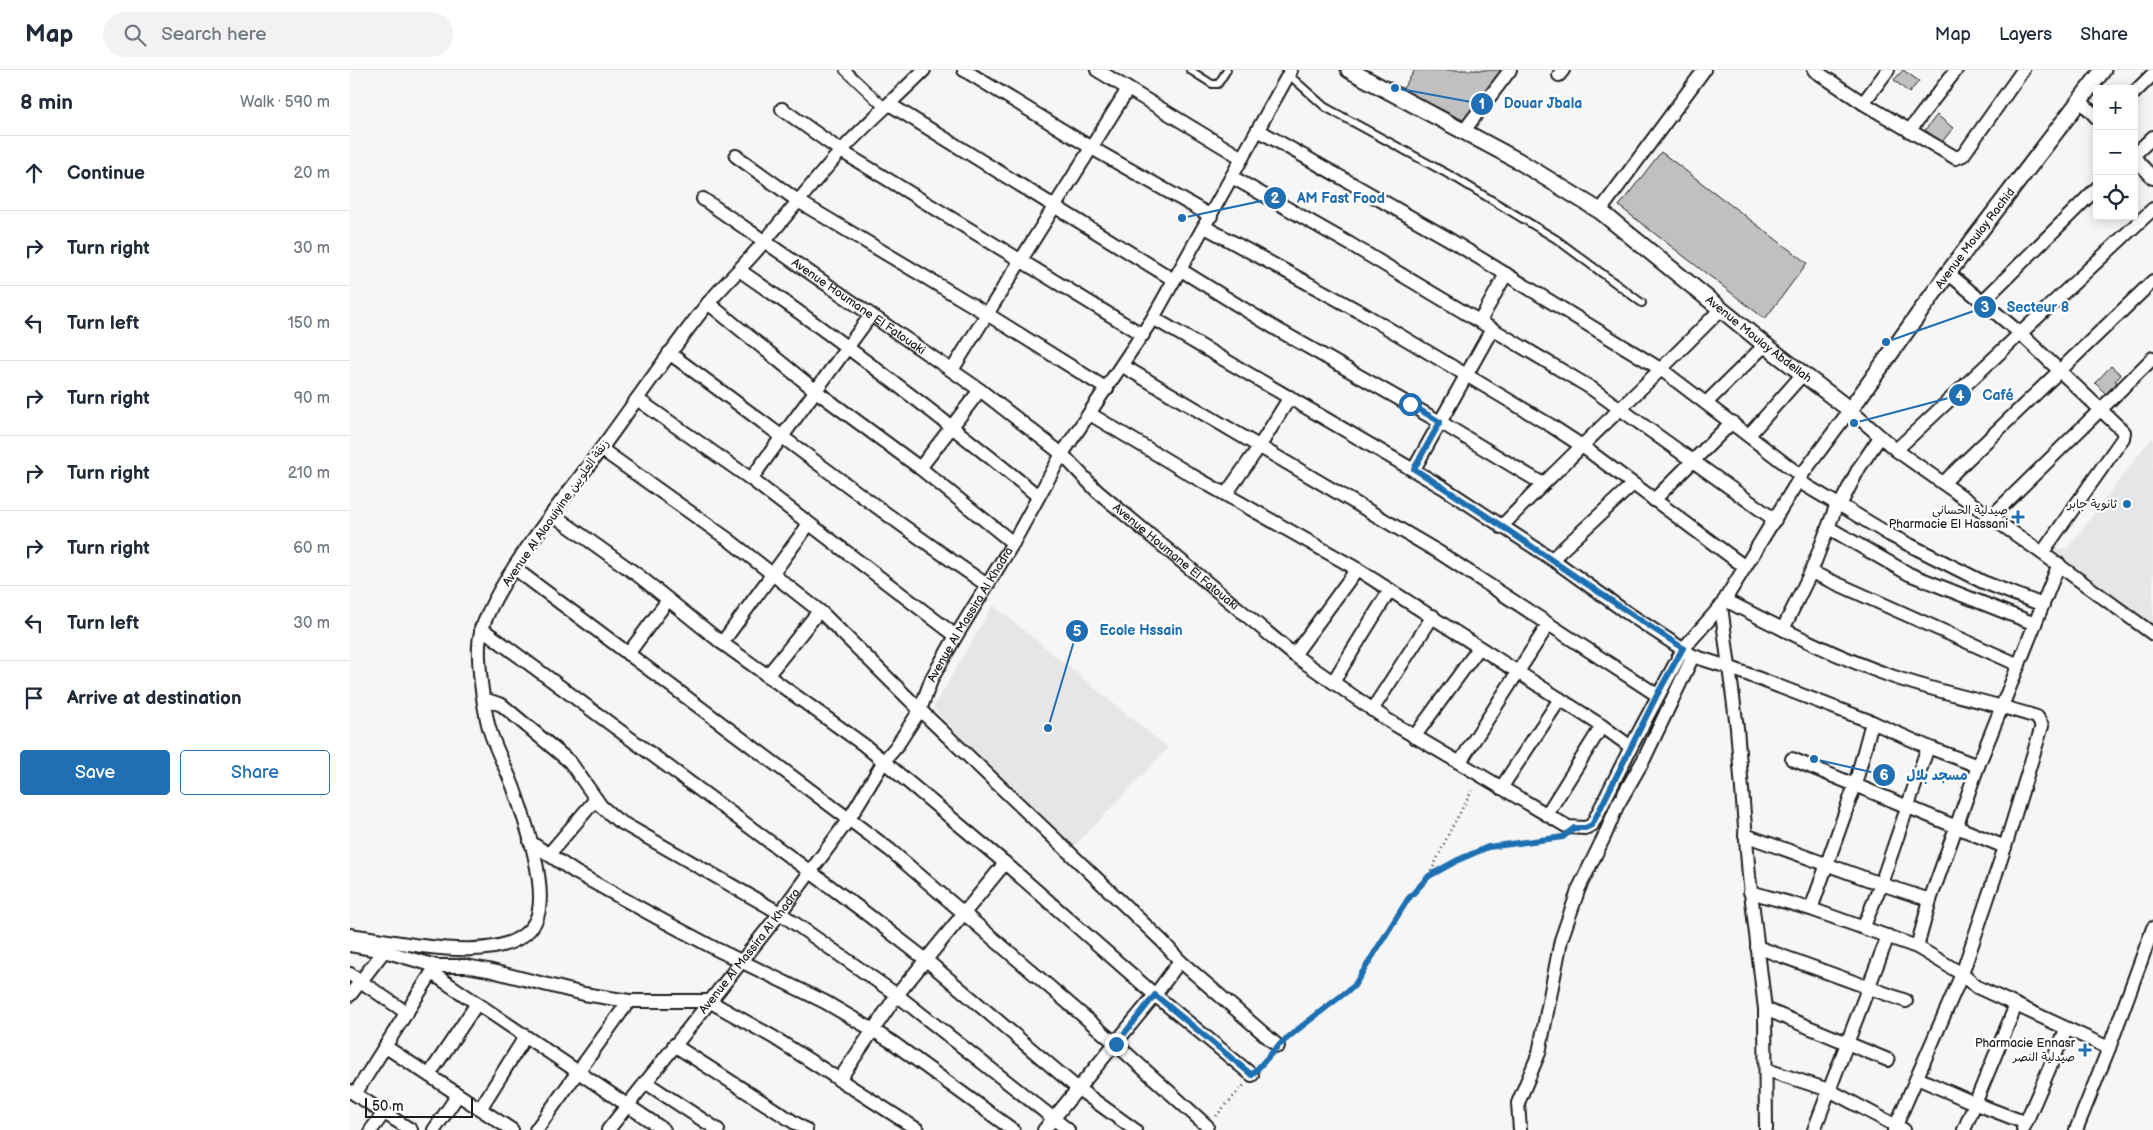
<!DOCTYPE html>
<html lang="en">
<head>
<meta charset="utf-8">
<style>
  :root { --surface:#fff; --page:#f2f2f3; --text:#1f2937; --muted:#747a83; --line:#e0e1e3; --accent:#1f6fb2 }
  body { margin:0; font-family:"Balsamiq Sans","Playpen Sans Arabic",sans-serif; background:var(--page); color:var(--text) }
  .controls { position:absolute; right:15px; top:15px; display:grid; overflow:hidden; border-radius:5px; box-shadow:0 2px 12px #0003 }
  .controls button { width:45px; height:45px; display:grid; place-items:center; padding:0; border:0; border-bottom:1px solid var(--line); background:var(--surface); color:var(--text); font:25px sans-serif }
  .scale { position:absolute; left:15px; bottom:12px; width:108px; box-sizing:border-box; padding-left:5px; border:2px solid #1c1c1c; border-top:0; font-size:14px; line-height:18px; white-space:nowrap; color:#1c1c1c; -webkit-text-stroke:4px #fff; paint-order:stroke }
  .stop { position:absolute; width:15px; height:15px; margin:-11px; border:4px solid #1f6fb2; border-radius:50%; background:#fff }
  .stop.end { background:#1f6fb2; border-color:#fff; box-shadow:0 1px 5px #0008 }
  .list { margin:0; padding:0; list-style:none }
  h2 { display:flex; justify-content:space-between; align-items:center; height:65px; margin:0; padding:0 20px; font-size:21px }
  h2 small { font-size:16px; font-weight:400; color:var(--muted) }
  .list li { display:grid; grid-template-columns:32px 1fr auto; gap:15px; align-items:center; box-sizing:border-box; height:75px; padding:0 20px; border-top:1px solid var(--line) }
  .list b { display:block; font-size:19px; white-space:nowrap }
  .list em { font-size:16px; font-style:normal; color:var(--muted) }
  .actions { display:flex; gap:10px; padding:15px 20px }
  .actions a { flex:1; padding:11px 0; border:1px solid var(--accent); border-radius:5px; text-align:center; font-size:18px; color:var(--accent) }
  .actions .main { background:var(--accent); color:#fff }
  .icon { flex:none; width:28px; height:28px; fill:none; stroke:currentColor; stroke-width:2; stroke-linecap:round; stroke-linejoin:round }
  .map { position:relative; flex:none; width:1803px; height:1060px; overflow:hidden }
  header { display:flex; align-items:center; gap:30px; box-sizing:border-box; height:70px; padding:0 25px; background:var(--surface); border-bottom:1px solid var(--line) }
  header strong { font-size:24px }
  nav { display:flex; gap:28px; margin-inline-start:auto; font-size:18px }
  .search { width:350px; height:45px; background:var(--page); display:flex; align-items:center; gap:12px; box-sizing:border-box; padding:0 18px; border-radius:28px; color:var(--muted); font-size:19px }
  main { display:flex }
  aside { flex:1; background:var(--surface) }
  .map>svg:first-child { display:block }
  .built { fill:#e6e6e6 }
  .building { fill:#c0c0c0; stroke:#1c1c1c }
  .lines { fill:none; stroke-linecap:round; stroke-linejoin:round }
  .service-casing { stroke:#1c1c1c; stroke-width:10 }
  .pedestrian-casing { stroke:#1c1c1c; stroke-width:12 }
  .minor-casing { stroke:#1c1c1c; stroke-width:16 }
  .tertiary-casing { stroke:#1c1c1c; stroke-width:19 }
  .path { stroke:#1c1c1c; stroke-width:2.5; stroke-dasharray:1 4; stroke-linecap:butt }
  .service { stroke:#fff; stroke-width:6 }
  .pedestrian { stroke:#fff; stroke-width:9 }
  .minor { stroke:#fff; stroke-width:12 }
  .tertiary { stroke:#fff; stroke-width:15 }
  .route { stroke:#1f6fb2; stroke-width:6 }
  .poi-dot { fill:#1f6fb2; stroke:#fff; stroke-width:2 }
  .labels { text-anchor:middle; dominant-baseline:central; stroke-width:4.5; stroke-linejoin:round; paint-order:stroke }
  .street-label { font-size:12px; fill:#1c1c1c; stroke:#fff }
  .poi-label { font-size:12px; fill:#1c1c1c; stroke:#fff; text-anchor:end }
  .leader { fill:none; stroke:#1f6fb2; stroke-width:2 }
  .callout-dot { fill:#1f6fb2; stroke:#fff; stroke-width:2 }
  .mark-label { font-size:15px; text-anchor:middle; font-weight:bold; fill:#fff }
  .callout-label { font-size:14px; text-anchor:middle; font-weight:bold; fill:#1f6fb2; stroke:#fff; stroke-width:4.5; stroke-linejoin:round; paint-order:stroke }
</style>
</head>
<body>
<header>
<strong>Map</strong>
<div class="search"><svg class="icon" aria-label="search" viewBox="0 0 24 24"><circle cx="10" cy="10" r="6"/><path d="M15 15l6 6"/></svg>Search here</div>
<nav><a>Map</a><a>Layers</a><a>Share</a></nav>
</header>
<main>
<aside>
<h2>8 min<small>Walk · 590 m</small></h2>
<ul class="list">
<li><svg class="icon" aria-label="ahead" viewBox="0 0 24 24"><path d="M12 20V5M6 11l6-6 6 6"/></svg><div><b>Continue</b></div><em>20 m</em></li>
<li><svg class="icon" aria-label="right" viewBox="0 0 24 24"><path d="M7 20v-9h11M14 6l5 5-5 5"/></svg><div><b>Turn right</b></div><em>30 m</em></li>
<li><svg class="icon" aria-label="left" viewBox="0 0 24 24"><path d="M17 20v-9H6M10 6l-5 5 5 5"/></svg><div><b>Turn left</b></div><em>150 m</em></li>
<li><svg class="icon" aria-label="right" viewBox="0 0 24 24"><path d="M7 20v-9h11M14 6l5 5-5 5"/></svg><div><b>Turn right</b></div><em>90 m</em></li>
<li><svg class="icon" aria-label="right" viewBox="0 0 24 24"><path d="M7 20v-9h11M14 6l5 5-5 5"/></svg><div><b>Turn right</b></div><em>210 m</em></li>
<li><svg class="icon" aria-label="right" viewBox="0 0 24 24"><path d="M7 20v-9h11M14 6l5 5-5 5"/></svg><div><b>Turn right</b></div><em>60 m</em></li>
<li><svg class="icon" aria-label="left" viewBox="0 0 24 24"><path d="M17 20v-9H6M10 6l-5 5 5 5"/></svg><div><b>Turn left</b></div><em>30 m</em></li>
<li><svg class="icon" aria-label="arrive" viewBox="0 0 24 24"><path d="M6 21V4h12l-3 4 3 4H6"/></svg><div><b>Arrive at destination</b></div></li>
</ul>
<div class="actions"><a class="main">Save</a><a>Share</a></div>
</aside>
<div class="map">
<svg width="1803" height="1060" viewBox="0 0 1803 1060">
  <rect width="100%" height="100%" fill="#f6f6f6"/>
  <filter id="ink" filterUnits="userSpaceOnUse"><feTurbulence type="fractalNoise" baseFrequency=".02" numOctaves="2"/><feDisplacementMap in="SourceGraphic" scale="10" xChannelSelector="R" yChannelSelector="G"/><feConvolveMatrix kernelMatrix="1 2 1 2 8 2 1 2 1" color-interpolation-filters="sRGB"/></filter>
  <g filter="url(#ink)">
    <g class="built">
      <polygon points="1803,366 1803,558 1697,479 1717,479"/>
      <polygon points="643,535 818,678 721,780 583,638"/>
    </g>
    <g class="building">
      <polygon points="1065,0 1153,0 1117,52 1052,20"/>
      <polygon points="1553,0 1569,11 1559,23 1544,10"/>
      <polygon points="1587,45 1603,58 1592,72 1575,60"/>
      <polygon points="1311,82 1457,193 1415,249 1269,136"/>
      <polygon points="1761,296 1771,305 1765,311 1771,316 1759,327 1745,313"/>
    </g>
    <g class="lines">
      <g class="service-casing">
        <g id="service">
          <polyline points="840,0 862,14 868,14 877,0"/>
          <polyline points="939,5 975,37 1107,109 1206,169 1292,233"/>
        </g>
      </g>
      <g class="pedestrian-casing">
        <polyline id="pedestrian" points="495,0 535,38"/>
      </g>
      <g class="minor-casing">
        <g id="minor">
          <polyline points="614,0 740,77 861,146"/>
          <polyline points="747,0 892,88"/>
          <polyline points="1464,0 1513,33 1606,88 1613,85 1673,0"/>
          <polyline points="1209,5 1213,0"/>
          <polyline points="1784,23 1803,4"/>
          <polyline points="1731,31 1747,48"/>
          <polyline points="1513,33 1538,0"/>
          <polyline points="539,34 824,210"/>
          <polyline points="432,39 491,81 793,265"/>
          <polyline points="908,60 1097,168 1312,300 1451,406"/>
          <polyline points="1559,61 1606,0"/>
          <polyline points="1113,62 1160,0"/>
          <polyline points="1784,85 1803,67"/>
          <polyline points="386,86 448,131 637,244 757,319"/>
          <polyline points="1784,87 1803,108"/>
          <polyline points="882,107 1000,174 1241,318 1425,450"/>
          <path id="s1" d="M353,129L630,320L712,384L747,421L944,585L1039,651L1218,757L1235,758L1242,755L1281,677L1333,579L1371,536L1451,406L1500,340L1546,380L1692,483L1803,564"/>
          <polyline points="1250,141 1354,0"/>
          <polyline points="855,157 1014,244 1200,355 1232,376 1395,497"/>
          <path d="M389,200C492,271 591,347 688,426"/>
          <polyline points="831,200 923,257 1090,352 1193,414"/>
          <polyline points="1598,203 1671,264 1774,362 1773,368 1692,483"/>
          <polyline points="1632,232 1747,118"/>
          <polyline points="358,233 466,321 570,398 663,473"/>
          <polyline points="803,248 1094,418 1202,489 1273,540 1343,586 1381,598 1522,652 1578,677 1628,696"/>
          <polyline points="1130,251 1156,204"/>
          <path d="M319,283C425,360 528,441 637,515"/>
          <polyline points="773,296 1090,483 1307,625"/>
          <polyline points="602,300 778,19"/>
          <polyline points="287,329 401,409 606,566"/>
          <polyline points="1356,333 1415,275"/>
          <polyline points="740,344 843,406 1007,499 1252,656 1281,677"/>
          <polyline points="1399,365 1453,304"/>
          <polyline points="251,379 379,470 472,543 570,640 812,871 830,891 805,925 694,1060"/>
          <polyline points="1546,380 1803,139"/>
          <polyline points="570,398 630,320"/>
          <polyline points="1064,399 1142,259"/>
          <polyline points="401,409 521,245"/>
          <polyline points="1448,411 1487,434"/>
          <polyline points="1593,413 1803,211"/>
          <polyline points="876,424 909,377 940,327"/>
          <polyline points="1304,430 1382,352"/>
          <polyline points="1490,435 1540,465 1633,512 1693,535"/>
          <polyline points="202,444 289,506 372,573 514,675 655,793 805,925 902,1005"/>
          <polyline points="1641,447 1803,288"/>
          <path d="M1151,457C1223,382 1299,313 1371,239"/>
          <polyline points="1479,458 1559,504 1685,554"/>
          <polyline points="1202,489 1283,414"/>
          <polyline points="164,498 540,780 766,974 857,1056"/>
          <polyline points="1461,502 1669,595"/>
          <path d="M1375,530C1430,558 1486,587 1544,607C1591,623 1640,632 1687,647L1692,656L1655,777L1612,904L1544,1060"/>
          <polyline points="1371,536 1387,658 1399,806 1415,939 1416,1060"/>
          <polyline points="131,558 509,838 575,889 727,1018 785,1060"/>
          <polyline points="1433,559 1461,502 1487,434 1490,435 1509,398 1530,367"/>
          <polyline points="372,573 459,454"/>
          <polyline points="278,584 318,530"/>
          <polyline points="944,585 1007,499"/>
          <polyline points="417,606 469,541"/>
          <polyline points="983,612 1040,520"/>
          <polyline points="134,629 152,635 220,692 251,736 267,750 430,843 547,925 718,1060"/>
          <polyline points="1022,640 1083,546"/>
          <polyline points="1064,667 1129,578"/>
          <polyline points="1442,689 1655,777"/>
          <polyline points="1110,692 1198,555"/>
          <polyline points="1151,718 1210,629"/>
          <polyline points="1197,744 1252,656"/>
          <polyline points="1395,765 1531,814 1580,830"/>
          <polyline points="180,772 225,802 306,847 366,879 475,932 516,956 542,972 663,1060"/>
          <polyline points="199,784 246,729"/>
          <polyline points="1400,822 1461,839 1567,877 1612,904 1627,917 1759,978"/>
          <polyline points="1461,839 1505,715 1522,652"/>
          <polyline points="1514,856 1531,814 1578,677"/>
          <path d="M0,865C45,870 158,901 185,852C201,822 174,747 163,716C155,695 143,675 138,654C133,633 128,596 129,575C130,532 208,436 236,399C276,346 313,290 355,237C373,215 394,196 412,174C439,143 464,111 491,81C517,53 547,27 574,0"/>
          <polyline points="0,875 34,881 86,896 116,896 138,900 234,924 279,931 359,931 423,967 568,1060"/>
          <polyline points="1407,877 1556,931"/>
          <polyline points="1567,877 1580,830 1628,696 1709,494"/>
          <polyline points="830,891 928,976"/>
          <polyline points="82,903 314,1060"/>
          <polyline points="0,904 57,943"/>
          <polyline points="0,925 34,881"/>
          <polyline points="1415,939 1538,990"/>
          <polyline points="324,975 456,1060"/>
          <polyline points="36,977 162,1060"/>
          <polyline points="1417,1000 1479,1020 1554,1060"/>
          <polyline points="79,1005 126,935"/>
          <polyline points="1567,1008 1624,1033 1676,1053"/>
          <polyline points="489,1010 547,925 655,793"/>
          <polyline points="295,1012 368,1060"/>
          <polyline points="0,1021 61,1060"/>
          <polyline points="5,1024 86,896"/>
          <polyline points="130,1039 175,967"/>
          <polyline points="1673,1059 1716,960"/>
          <polyline points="21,1060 34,1043"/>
          <polyline points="84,1060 108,1025"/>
          <polyline points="186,1060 279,931"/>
          <path id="s2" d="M258,1060L430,843L499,749L534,691L546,677L570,640L582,608L606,566L663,473L712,384L803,248L941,0"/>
          <polyline points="1170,1060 1168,1033 1189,983 1211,870 1229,818 1255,765 1267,736 1294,689 1343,586"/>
          <polyline points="1464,1060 1538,866"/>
          <polyline points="1614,1060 1666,935"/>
          <polyline points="1726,1060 1759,978 1803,858"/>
        </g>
      </g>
      <g class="tertiary-casing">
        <g id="tertiary">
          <path id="s3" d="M999,0L1167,90L1250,141L1415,275L1500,340L1598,203L1753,0"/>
        </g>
      </g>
      <g class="path">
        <polyline points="1079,806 1100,761 1124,717"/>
        <polyline points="937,969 973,938 1004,916 1058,829 1079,806 1108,790 1138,777 1209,767"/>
        <polyline points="911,996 920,985"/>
        <polyline points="866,1046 894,1015"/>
      </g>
      <use href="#service" class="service"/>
      <use href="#pedestrian" class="pedestrian"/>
      <use href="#minor" class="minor"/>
      <use href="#tertiary" class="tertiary"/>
    </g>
  </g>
  <g class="lines" filter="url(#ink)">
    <path class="route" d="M766,974L805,925L902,1005L928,976L947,960L1004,916L1058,829L1079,806L1108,790L1138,777L1213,767L1224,758H1235L1242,755L1307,625L1333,578C1242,520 1156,456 1064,399L1090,352L1060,334"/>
  </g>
  <g class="poi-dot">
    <circle cx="1777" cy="434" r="5"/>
    <path d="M1665.5 439.5h5v5h5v5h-5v5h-5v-5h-5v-5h5z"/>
    <path d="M1732.5 972.5h5v5h5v5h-5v5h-5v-5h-5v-5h5z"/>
  </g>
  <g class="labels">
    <g class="street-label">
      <text stroke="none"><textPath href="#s3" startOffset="820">Avenue Moulay Rachid</textPath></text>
      <text stroke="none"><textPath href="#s1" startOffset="189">Avenue Houmane El Fatouaki</textPath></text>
      <text stroke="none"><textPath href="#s3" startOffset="492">Avenue Moulay Abdellah</textPath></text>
      <text transform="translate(206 443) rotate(-55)">Avenue Al Alaouiyine زنقة العلويين</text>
      <text stroke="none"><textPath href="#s1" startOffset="594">Avenue Houmane El Fatouaki</textPath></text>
      <text stroke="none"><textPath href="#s2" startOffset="632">Avenue Al Massira Al Khadra</textPath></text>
      <text stroke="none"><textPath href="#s2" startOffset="228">Avenue Al Massira Al Khadra</textPath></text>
    </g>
    <g class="poi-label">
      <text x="1767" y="434">ثانوية جابر</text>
      <text x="1658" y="440">صيدلية الحساني<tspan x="1658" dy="14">Pharmacie El Hassani</tspan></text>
      <text x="1725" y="973">Pharmacie Ennasr<tspan x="1725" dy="14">صيدلية النصر</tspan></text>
    </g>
  </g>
  <path class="leader" d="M1045 18L1132 34M832 148L925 128M1536 272L1635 237M1504 353L1610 325M698 658L727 561M1464 689L1534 705"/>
  <g class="callout-dot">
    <circle cx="1045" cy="18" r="5"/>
    <circle cx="832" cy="148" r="5"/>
    <circle cx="1536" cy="272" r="5"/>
    <circle cx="1504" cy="353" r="5"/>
    <circle cx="698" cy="658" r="5"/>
    <circle cx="1464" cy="689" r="5"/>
    <circle cx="1132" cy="34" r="12"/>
    <circle cx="925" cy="128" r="12"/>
    <circle cx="1635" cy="237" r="12"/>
    <circle cx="1610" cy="325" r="12"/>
    <circle cx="727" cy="561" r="12"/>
    <circle cx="1534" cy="705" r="12"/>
  </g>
  <g class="mark-label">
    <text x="1132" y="39">1</text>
    <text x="925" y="133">2</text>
    <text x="1635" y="242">3</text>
    <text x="1610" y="331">4</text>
    <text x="727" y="566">5</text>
    <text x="1534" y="710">6</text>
  </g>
  <g class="callout-label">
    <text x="1193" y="38">Douar Jbala</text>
    <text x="991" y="133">AM Fast Food</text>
    <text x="1688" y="242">Secteur 8</text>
    <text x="1648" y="330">Café</text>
    <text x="791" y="565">Ecole Hssain</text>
    <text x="1587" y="710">مسجد بلال</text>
  </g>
</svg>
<div class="controls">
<button>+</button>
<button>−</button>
<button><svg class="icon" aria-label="locate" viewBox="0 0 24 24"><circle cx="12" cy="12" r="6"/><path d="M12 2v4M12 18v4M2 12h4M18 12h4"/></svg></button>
</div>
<div class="scale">50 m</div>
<div class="stop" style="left:1060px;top:334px"></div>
<div class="stop end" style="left:766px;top:974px"></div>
</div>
</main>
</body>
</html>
